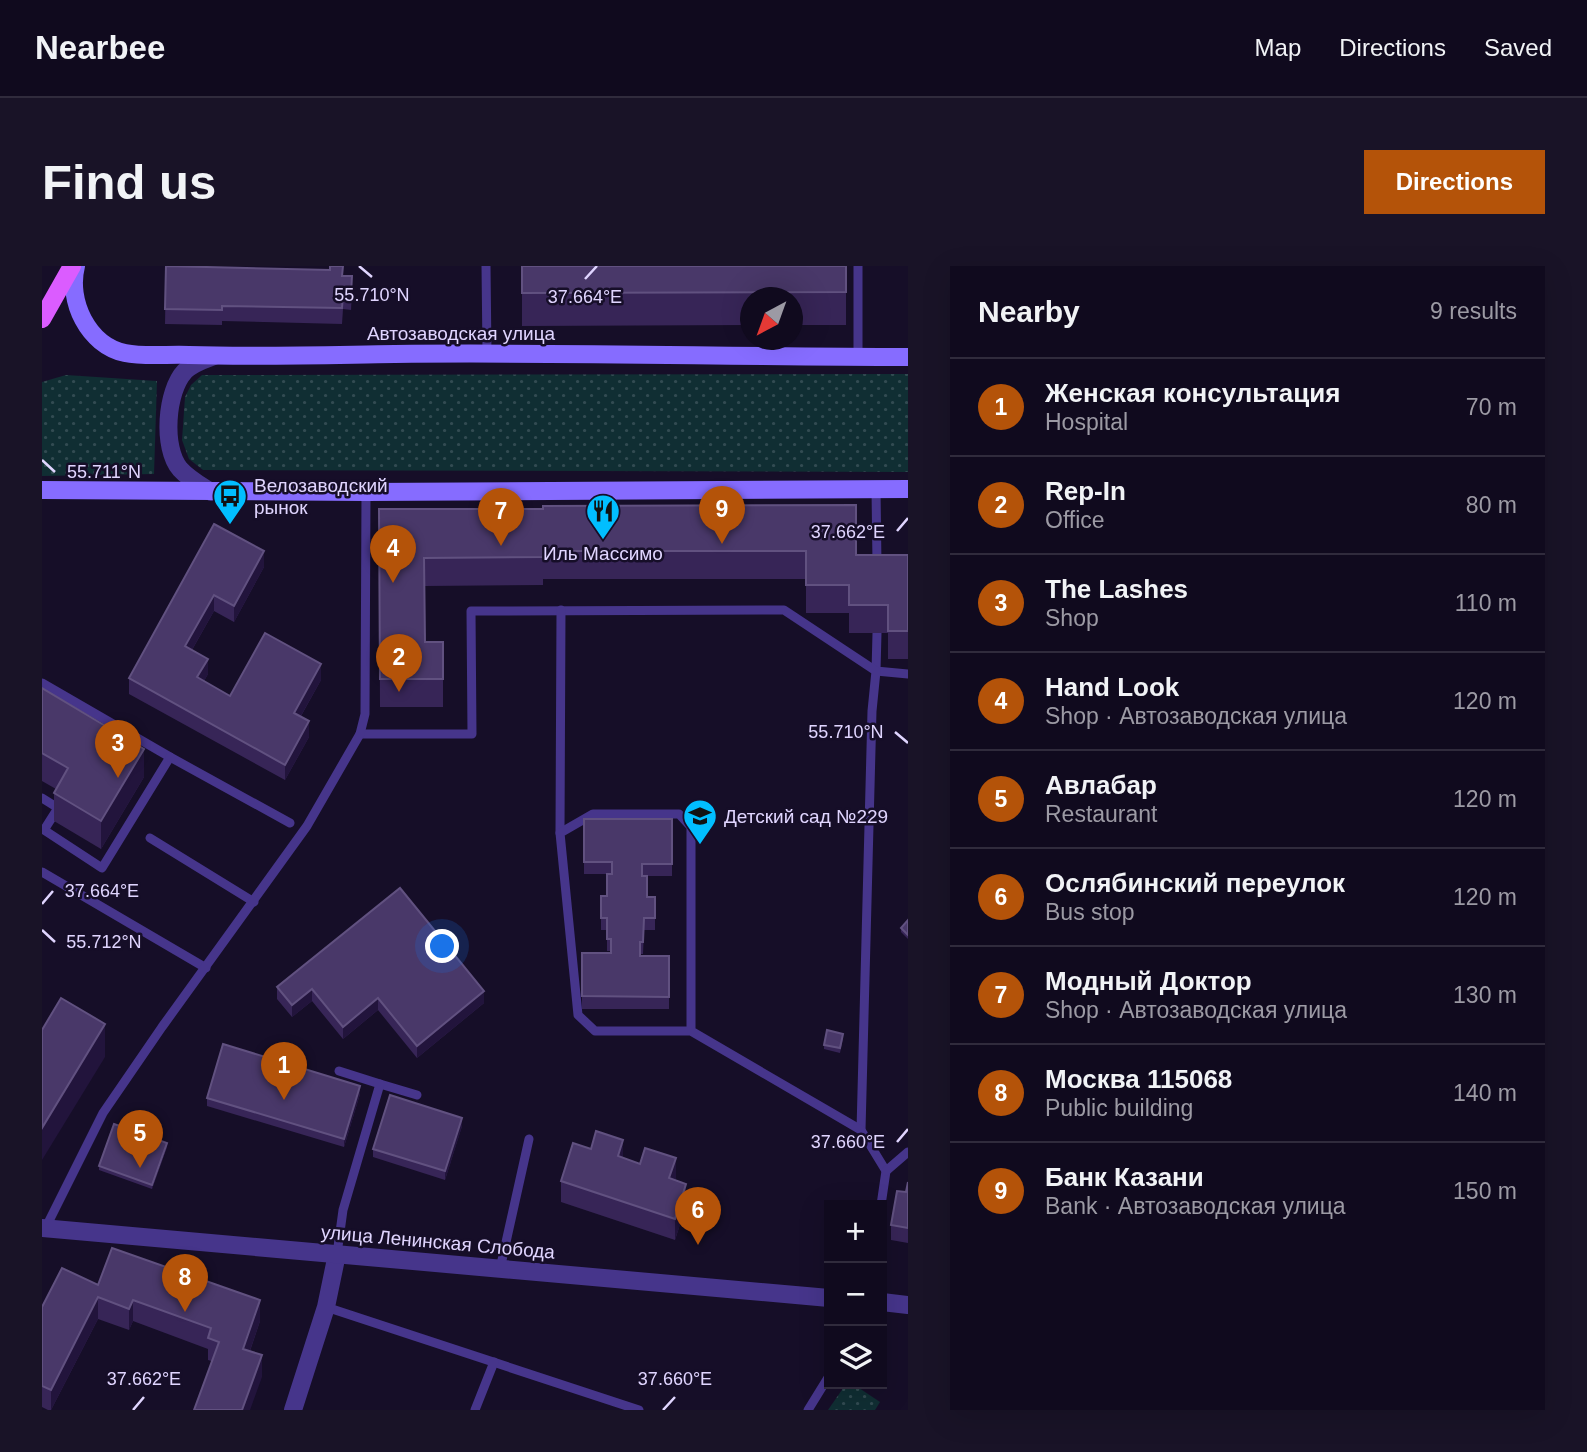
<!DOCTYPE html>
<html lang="en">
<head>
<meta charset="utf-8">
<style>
  :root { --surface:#100a1e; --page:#191327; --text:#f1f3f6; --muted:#9c9aa4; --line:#302b3c; --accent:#b45309 }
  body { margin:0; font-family:Helvetica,sans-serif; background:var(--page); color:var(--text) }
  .controls { position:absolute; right:21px; bottom:21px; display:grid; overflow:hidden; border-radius:0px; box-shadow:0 7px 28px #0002 }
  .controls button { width:63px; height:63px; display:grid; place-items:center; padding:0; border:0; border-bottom:2px solid var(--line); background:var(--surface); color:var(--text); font:35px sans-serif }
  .compass { position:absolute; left:698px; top:21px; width:63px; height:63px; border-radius:50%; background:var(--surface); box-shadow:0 7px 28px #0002; rotate:221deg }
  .you { position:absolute; left:401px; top:681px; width:24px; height:24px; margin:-18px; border:5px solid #fff; border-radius:50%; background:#1a73e8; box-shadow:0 0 0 10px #1a73e833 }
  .badge { display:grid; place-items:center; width:46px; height:46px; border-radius:50%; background:var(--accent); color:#fff; font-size:23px; font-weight:700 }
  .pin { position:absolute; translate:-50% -58px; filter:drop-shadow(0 2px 4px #0008) }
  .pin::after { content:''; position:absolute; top:37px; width:24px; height:21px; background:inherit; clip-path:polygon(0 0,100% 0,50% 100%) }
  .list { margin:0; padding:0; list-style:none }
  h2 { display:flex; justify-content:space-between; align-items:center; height:91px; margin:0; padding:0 28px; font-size:30px }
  h2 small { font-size:23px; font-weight:400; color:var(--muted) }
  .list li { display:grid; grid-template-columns:46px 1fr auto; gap:21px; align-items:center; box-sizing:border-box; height:98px; padding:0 28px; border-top:2px solid var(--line) }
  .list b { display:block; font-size:26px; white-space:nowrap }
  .list p { margin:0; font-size:23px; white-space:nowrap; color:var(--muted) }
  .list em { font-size:23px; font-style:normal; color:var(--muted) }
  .icon { flex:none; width:38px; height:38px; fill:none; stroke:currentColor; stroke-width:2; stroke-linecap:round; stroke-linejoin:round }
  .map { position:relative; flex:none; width:866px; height:1144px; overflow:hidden; border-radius:0px }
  header { display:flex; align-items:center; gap:42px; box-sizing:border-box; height:98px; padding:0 35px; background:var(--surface); border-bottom:2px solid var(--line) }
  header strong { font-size:33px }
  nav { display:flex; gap:38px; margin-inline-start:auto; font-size:24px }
  .intro { display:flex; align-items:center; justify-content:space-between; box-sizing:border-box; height:168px; padding:0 42px }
  h1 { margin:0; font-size:49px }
  .button { padding:18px 32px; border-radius:0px; background:var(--accent); color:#fff; font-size:24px; font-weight:700 }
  main { display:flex; gap:42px; padding:0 42px }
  aside { flex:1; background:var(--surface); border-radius:0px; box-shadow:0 7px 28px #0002 }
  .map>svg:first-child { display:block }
  .park { fill:url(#park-dots) }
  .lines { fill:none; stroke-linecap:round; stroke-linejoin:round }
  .service { stroke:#46358b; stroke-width:9 }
  .minor { stroke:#46358b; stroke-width:18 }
  .tertiary { stroke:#46358b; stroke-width:18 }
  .secondary { stroke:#866cff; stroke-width:18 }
  .primary { stroke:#db5cff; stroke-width:18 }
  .wall { fill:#372557 }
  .shaded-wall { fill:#22143c }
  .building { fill:#493869; stroke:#615180; stroke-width:2 }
  .ticks { fill:none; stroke:#e0d5ff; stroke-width:2.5 }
  .labels { text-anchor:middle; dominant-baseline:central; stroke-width:5; stroke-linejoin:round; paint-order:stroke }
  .street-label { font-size:19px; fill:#e0d5ff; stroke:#160e28 }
  .poi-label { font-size:19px; fill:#e0d5ff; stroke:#160e28; text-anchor:start }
  .ticks-label { font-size:18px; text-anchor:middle; fill:#e0d5ff; stroke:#160e28; stroke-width:5; stroke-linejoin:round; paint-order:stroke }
</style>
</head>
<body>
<header>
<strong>Nearbee</strong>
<nav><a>Map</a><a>Directions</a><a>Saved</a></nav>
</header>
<div class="intro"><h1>Find us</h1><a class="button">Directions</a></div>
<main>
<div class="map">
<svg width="866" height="1144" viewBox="0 0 866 1144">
  <defs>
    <pattern id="park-dots" width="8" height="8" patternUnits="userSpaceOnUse" patternTransform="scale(1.75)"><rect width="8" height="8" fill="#102e33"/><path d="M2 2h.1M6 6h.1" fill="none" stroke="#324b52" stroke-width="1.8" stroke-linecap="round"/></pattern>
  </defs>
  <rect width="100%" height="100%" fill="#160e28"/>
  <g class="park">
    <polygon points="866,108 866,206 161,204 147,193 140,174 143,131 149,119 160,109"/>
    <polygon points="24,109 115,115 112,208 0,210 0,116"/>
    <polygon points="804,1118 811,1118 838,1136 833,1144 786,1144"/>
  </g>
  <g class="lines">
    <g class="service">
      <polyline points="444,0 445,87"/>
      <polyline points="816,0 816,91"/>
      <polyline points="834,223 835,298"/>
      <polyline points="835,367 834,405 866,408"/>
      <polyline points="0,417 128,491 60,602 2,564 16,542 0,532"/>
      <polyline points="318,468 430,468 429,345 742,344 834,405 830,445 819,864 844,905 839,939"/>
      <polyline points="128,491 248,557"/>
      <polyline points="518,567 519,344"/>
      <polyline points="108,572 212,636"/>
      <polyline points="0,606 164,702"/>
      <polyline points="649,765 553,765 536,749 518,567 551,548 637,548 649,561 649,765 819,864"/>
      <polyline points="338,818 375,829"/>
      <polyline points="844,905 866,886"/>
      <polyline points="3,963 61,847 120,761 265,560 318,468 323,448 324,226"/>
      <polyline points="295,988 301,944 338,818 297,805"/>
      <polyline points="458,1003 487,873"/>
      <polyline points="284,1041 597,1144"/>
      <polyline points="433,1144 452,1096"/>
      <polyline points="766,1144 787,1110"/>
    </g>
    <g class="minor">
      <path d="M169,226C158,219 147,213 138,203C120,182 124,125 143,105C151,97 161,94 172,90"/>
      <polyline points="251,1144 284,1041 295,988"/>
    </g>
    <g class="tertiary">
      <polyline points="0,962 787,1032"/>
      <polyline points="840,1036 866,1039"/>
    </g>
    <g class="secondary">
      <path d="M34,0C25,35 46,79 83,87C102,91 127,88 147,89C215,91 284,89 353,88C524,86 695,91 866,91"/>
      <polyline points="0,224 324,226 866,223"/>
    </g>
    <polyline class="primary" points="0,53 30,0"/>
  </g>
  <g class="wall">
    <polygon points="124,0 301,10 310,25 309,44 301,43 300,58 180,55 180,59 123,58"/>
    <polygon points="480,0 804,0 804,59 751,59 751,32 709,32 709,59 480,60"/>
    <polygon points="337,243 814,289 866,289 866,393 846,393 846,367 807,367 807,347 764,347 764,313 501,313 501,319 382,320 383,376 401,376 401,441 338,441"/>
    <polygon points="172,258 222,301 192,356 172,345 150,384 166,408 162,415 188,430 279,414 259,450 267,471 243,514 87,428 87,412"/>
    <polygon points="0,422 102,511 59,583 12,555 12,527 14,523 0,515"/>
    <polygon points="542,553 630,553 630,610 605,610 605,631 613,631 613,664 602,664 601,688 598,688 598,690 627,690 627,743 540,743 540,687 569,687 569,685 565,685 565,664 559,664 559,630 565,630 570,608 542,608"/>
    <polygon points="358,622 442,737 375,792 336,744 301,773 270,735 250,751 235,733 235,721"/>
    <polygon points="866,654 866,673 859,666 859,662"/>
    <polygon points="801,772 798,787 782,783 782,779"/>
    <polygon points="318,828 302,881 165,840 165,832"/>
    <polygon points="420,860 403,914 331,891 331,883"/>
    <polygon points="125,881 110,923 57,904 57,900"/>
    <polygon points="581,892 634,915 644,940 633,974 519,936 519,915"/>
    <polygon points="866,916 866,977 849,974 849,959 864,926"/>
    <polygon points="56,1019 218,1055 208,1085 220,1111 166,1094 166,1083 91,1055 87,1064 56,1053 9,1144 6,1144 0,1141 0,1041"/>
  </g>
  <g class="shaded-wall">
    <polygon points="222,285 222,301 192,356 192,340"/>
    <polygon points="172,329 172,345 143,396 143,380"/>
    <polygon points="166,393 166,408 155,427 155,411"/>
    <polygon points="279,398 279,414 252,462 252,447"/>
    <polygon points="267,455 267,471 243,514 243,499"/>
    <polygon points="102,483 102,511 59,583 59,555"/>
    <polygon points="270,723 270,735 250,751 250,739"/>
    <polygon points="442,725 442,737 375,792 375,780"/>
    <polygon points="336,732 336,744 301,773 301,761"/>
    <polygon points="63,758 63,791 0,894 0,862"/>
    <polygon points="318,820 318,828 302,881 302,873"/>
    <polygon points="420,852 420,860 403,914 403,905"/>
    <polygon points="581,874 581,896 576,890"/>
    <polygon points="125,877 125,881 110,923 110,919"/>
    <polygon points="634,892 634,914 627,934 627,912"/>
    <polygon points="644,918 644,940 633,974 633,953"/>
    <polygon points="56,1031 56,1053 9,1144 9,1124"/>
    <polygon points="91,1034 91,1055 87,1064 87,1043"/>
    <polygon points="218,1034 218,1055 201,1105 201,1083"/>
    <polygon points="220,1089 220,1111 208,1144 200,1144"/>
  </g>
  <g class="building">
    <polygon points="124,0 288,4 288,0 301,0 300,10 310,10 309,28 301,28 300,42 180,40 180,44 123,43"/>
    <polygon points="480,0 804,0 804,26 480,27"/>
    <polygon points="814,239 814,289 866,289 866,365 846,365 846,339 807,339 807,319 764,319 764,285 501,285 501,291 382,292 383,376 401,376 401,413 338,413 337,243 501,243 501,240"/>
    <polygon points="172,258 222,285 192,340 172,329 143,380 166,393 155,411 188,430 223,367 279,398 252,447 267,455 243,499 87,412"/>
    <polygon points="0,422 102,483 59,555 12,527 26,502 0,487"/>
    <polygon points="542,553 630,553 630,598 600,598 600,610 605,610 605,631 613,631 613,652 602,652 601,676 598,676 598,690 627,690 627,731 540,730 540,687 569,687 569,673 565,673 565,652 559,652 559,630 565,630 565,608 570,608 570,596 542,596"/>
    <polygon points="358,622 442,725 375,780 336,732 301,761 270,723 250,739 235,721"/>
    <polygon points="866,654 866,669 859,662"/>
    <polygon points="19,732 63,758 0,862 0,764"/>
    <polygon points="785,764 801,768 798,782 782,779"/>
    <polygon points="181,778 318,820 302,873 165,832"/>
    <polygon points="348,829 420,852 403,905 331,883"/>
    <polygon points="72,858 125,877 110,919 57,900"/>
    <polygon points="554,865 581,874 576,890 598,898 603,882 634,892 627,912 644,918 633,953 519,915 531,877 549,883"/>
    <polygon points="866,916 866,962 849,959 855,925 864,926"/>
    <polygon points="70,982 218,1034 201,1083 220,1089 200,1144 152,1144 177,1076 166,1072 169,1062 91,1034 87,1043 56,1031 9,1124 0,1120 0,1041 20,1002 56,1019"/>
  </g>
  <path class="ticks" d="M317,0L330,11M543,13L555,0M0,194L13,206M855,265L866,252M853,466L866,477M0,638L11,625M0,664L13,676M855,876L866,863M91,1144L102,1131M621,1144L633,1131"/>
  <defs>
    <g id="bus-pin" transform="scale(1.75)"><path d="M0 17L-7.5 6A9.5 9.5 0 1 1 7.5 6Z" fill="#01beff" stroke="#160e28"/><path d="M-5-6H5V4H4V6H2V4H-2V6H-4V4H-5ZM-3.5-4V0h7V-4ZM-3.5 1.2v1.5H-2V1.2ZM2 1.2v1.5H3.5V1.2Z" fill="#111"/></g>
    <g id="restaurant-pin" transform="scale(1.75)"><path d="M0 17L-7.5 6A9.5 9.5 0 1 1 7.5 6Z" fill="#01beff" stroke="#160e28"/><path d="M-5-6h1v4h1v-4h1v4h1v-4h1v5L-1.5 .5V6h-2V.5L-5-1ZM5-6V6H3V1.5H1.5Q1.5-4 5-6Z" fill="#111"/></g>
    <g id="school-pin" transform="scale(1.75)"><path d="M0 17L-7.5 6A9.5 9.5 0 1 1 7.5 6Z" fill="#01beff" stroke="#160e28"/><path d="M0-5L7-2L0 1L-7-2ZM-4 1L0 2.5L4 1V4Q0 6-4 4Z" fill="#111"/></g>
  </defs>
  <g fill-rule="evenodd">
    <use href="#bus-pin" x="188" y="230"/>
    <use href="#restaurant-pin" x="561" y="245"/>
    <use href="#school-pin" x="658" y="550"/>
  </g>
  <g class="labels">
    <g class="street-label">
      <text x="419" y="67">Автозаводская улица</text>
      <text transform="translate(396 976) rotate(5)">улица Ленинская Слобода</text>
    </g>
    <g class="poi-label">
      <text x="212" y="219">Велозаводский<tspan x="212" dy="22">рынок</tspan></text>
      <text x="561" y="287" text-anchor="middle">Иль Массимо</text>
      <text x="682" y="550">Детский сад №229</text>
    </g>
  </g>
  <g class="ticks-label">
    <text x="330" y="35">55.710°N</text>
    <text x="543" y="37">37.664°E</text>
    <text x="62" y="212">55.711°N</text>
    <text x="806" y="272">37.662°E</text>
    <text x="804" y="472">55.710°N</text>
    <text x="60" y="631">37.664°E</text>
    <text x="62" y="682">55.712°N</text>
    <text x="806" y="882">37.660°E</text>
    <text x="102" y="1119">37.662°E</text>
    <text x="633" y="1119">37.660°E</text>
  </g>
</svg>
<div class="controls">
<button>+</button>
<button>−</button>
<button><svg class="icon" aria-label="layers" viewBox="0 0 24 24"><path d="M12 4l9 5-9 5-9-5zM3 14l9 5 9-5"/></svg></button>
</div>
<svg class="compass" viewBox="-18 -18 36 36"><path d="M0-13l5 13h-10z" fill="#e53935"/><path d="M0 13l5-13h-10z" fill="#9c9aa4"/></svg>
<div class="you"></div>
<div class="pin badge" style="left:242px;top:834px">1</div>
<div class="pin badge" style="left:357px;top:426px">2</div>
<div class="pin badge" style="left:76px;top:512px">3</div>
<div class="pin badge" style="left:351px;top:317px">4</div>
<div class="pin badge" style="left:98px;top:902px">5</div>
<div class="pin badge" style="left:656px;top:979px">6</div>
<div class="pin badge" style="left:459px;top:280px">7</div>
<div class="pin badge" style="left:143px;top:1046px">8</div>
<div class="pin badge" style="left:680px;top:278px">9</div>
</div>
<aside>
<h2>Nearby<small>9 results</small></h2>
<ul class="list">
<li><span class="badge">1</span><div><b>Женская консультация</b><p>Hospital</p></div><em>70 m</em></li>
<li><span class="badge">2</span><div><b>Rep-In</b><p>Office</p></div><em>80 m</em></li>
<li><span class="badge">3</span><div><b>The Lashes</b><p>Shop</p></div><em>110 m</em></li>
<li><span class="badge">4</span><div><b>Hand Look</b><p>Shop · Автозаводская улица</p></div><em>120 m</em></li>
<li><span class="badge">5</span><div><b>Авлабар</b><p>Restaurant</p></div><em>120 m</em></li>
<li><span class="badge">6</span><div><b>Ослябинский переулок</b><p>Bus stop</p></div><em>120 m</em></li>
<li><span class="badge">7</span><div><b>Модный Доктор</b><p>Shop · Автозаводская улица</p></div><em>130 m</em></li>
<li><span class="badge">8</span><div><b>Москва 115068</b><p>Public building</p></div><em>140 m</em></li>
<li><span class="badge">9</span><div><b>Банк Казани</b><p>Bank · Автозаводская улица</p></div><em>150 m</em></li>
</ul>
</aside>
</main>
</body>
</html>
